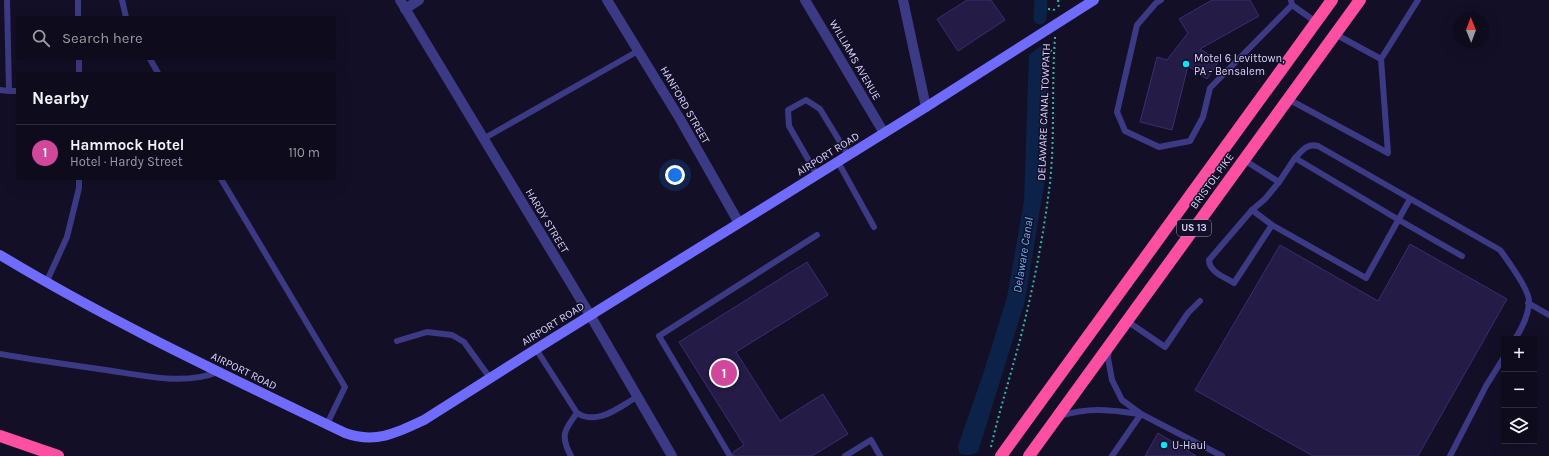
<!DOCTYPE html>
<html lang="en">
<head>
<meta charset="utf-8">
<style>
  :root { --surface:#0e0b1c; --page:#171425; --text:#f1f3f6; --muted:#9b9ba3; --line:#2e2b3b; --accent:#00e5ff }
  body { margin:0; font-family:Karla,sans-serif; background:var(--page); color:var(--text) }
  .controls { position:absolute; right:12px; bottom:12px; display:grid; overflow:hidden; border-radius:0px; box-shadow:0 4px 16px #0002 }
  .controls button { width:36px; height:36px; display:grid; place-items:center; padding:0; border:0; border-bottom:1px solid var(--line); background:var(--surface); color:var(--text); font:20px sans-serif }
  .compass { position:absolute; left:1453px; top:12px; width:36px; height:36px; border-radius:50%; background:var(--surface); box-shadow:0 4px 16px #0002; rotate:359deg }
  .you { position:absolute; left:675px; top:175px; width:14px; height:14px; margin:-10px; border:3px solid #fff; border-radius:50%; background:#1a73e8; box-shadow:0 0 0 6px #1a73e833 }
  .badge { display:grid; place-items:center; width:26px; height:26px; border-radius:50%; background:var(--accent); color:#fff; font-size:13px; font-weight:700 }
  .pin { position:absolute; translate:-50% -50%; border:2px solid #fff; box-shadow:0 1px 4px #0006 }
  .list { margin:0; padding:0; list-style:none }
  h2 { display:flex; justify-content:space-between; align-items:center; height:52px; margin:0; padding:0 16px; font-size:17px }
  h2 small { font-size:13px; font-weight:400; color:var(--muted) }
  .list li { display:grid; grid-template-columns:26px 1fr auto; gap:12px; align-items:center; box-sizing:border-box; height:56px; padding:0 16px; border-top:1px solid var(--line) }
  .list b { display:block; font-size:15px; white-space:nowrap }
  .list p { margin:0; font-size:13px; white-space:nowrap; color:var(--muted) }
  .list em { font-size:13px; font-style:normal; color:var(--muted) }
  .icon { flex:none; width:22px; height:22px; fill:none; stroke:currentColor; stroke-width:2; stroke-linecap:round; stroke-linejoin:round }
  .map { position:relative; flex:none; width:1549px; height:456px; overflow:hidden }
  .search { position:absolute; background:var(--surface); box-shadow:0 4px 16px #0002; left:16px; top:16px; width:320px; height:44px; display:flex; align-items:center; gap:10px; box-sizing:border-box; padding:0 14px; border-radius:0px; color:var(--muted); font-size:15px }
  .panel { position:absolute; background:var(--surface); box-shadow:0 4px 16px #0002; left:16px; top:72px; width:320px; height:108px; border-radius:0px }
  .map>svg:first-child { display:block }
  .water { fill:#0c2248 }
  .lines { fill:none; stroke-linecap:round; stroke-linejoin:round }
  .canal { stroke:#0c2248; stroke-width:13 }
  .building { fill:#241b47; stroke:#3b2d73 }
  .path { stroke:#2fb8b0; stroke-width:2; stroke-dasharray:2 3; stroke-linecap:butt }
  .lane { stroke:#3d3a85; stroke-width:6 }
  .street { stroke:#3d3a85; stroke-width:10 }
  .secondary { stroke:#6f6bff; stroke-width:10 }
  .highway { stroke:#ff4fa3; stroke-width:12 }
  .poi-dot { fill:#00e5ff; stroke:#130f26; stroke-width:1.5 }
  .labels { text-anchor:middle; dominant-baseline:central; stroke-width:3; stroke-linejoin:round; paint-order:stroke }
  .shield { fill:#130f26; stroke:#9e99be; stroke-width:1 }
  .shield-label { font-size:10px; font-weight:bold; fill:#d9d4ff }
  .poi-label { font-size:11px; fill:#d9d4ff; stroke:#130f26; text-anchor:start }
  .street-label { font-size:11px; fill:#d9d4ff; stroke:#130f26 }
  .water-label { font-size:12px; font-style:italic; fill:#62b6ff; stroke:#130f26 }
</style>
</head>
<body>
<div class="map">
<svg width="1549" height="456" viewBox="0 0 1549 456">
  <rect width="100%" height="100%" fill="#130f26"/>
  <path class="water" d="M1046,45L1048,100L1046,173L1025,301L978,452C971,456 966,456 959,453L958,446L983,374L1007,297L1024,201L1029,55L1039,47Z"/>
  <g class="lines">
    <polyline class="canal" points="1040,18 1041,0"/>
  </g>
  <g class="building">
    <polygon points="967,0 991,0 1005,20 958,51 937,19"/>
    <polygon points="1212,0 1250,0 1259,16 1200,49 1219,61 1207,79 1188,66 1172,130 1140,122 1157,57 1167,60 1188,33 1179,19"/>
    <polygon points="1410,244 1507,299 1418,456 1313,456 1195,390 1280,245 1378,301"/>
    <polygon points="807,262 828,295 736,352 780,421 823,394 848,434 812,456 734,456 733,452 744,445 679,342"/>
    <polygon points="1158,433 1196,456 1145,456"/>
  </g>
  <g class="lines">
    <g class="path">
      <polyline points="1058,0 1059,9"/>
      <polyline points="1048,9 1056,10"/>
      <polyline points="1046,54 1055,48"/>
      <path d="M991,447C1000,408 1012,371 1022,332C1033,288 1042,243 1048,198C1056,145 1051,91 1055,37"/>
    </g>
    <g class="lane">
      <polyline points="7,0 9,91 17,91"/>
      <polyline points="78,0 78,17"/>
      <polyline points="122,0 126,17"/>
      <polyline points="1161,0 1156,3 1137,25 1117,112 1125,131 1159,147 1190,141 1203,117 1210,88 1292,5 1291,0"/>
      <polyline points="1292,5 1316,22"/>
      <polyline points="79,59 79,73"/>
      <polyline points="150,59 158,73"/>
      <polyline points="1381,59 1418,0"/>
      <polyline points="0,90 9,91"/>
      <polyline points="1288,99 1388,153 1381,59 1335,34"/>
      <polyline points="483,139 638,51"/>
      <path d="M1295,158C1302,151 1307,143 1318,146L1500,250C1508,261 1529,289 1529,301C1529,315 1522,328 1515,339"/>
      <polyline points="1244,160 1279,182"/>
      <polyline points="838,162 874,227"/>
      <polyline points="817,175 789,126 788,110 806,100 820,109 848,155"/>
      <polyline points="221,179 345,387 327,424"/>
      <polyline points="1252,210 1272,225 1366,278 1410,199"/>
      <path d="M1272,225L1234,283C1225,277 1209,272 1209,260L1252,210L1265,199L1279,182L1295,158L1399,220L1462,256"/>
      <polyline points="46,283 67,237 79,188 79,179"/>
      <polyline points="1528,303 1549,315"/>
      <polyline points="1127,321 1165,347 1188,313 1200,301"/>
      <polyline points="397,341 427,332 452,335 464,342 490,378"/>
      <path d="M536,349L577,413C598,426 619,407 637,397"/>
      <polyline points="1109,349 1108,358 1112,380 1122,400 1141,414 1222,456"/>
      <path d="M0,354C35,360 70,365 106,370C141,375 183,386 218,372"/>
      <path d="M1060,416C1090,407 1109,410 1139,414"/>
      <path d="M571,456C560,436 564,430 577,413"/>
      <polyline points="730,456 659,336 817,235"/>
      <polyline points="845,456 871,440 880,456"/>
      <polyline points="1112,456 1141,414"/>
      <polyline points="1450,456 1486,386 1504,357"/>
    </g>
    <g class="street">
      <polyline points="400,0 590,315 672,456"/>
      <polyline points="607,0 680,119 739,223"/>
      <polyline points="805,0 884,133"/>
      <polyline points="903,0 926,107"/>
      <polyline points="405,9 419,0"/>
    </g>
    <path class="secondary" d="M0,255C111,322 229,377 345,433C375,444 397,433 424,420L536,349L926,107L1094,0"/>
    <g class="highway">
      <polyline points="0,436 58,456"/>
      <polyline points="1001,456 1332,0"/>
      <polyline points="1029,456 1360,0"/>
    </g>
  </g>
  <g class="poi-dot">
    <circle cx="1186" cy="64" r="4"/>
    <circle cx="1164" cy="445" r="4"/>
  </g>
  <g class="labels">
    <rect class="shield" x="1177" y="220" width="34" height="16" rx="3"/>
    <g class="shield-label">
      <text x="1194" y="228">US 13</text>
    </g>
    <g class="poi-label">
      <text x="1194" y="58">Motel 6 Levittown,<tspan x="1194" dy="13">PA - Bensalem</tspan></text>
      <text x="1172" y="445">U-Haul</text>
    </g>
    <g class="street-label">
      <text transform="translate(855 60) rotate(60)">WILLIAMS AVENUE</text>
      <text transform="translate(685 105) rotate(60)">HANFORD STREET</text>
      <text transform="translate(1044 112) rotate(-88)">DELAWARE CANAL TOWPATH</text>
      <text transform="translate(828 154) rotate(-32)">AIRPORT ROAD</text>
      <text transform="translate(1212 181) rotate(-54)">BRISTOL PIKE</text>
      <text transform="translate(547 221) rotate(59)">HARDY STREET</text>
      <text transform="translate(553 324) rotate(-32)">AIRPORT ROAD</text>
      <text transform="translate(244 371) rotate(26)">AIRPORT ROAD</text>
    </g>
    <g class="water-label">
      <text transform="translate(1023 255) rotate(-81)">Delaware Canal</text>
    </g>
  </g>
</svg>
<div class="controls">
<button>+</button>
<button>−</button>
<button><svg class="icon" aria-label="layers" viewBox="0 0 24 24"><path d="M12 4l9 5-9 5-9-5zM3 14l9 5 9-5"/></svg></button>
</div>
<svg class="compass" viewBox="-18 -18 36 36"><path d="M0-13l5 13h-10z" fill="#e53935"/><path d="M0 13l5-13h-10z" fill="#9b9ba3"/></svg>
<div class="you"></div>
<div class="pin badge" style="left:724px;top:373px;background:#d1479c">1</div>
<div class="search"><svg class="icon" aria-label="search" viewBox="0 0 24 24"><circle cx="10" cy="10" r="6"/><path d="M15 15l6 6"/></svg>Search here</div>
<section class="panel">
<h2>Nearby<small></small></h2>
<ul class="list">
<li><span class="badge" style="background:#d1479c">1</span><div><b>Hammock Hotel</b><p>Hotel · Hardy Street</p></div><em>110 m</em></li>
</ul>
</section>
</div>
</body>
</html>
